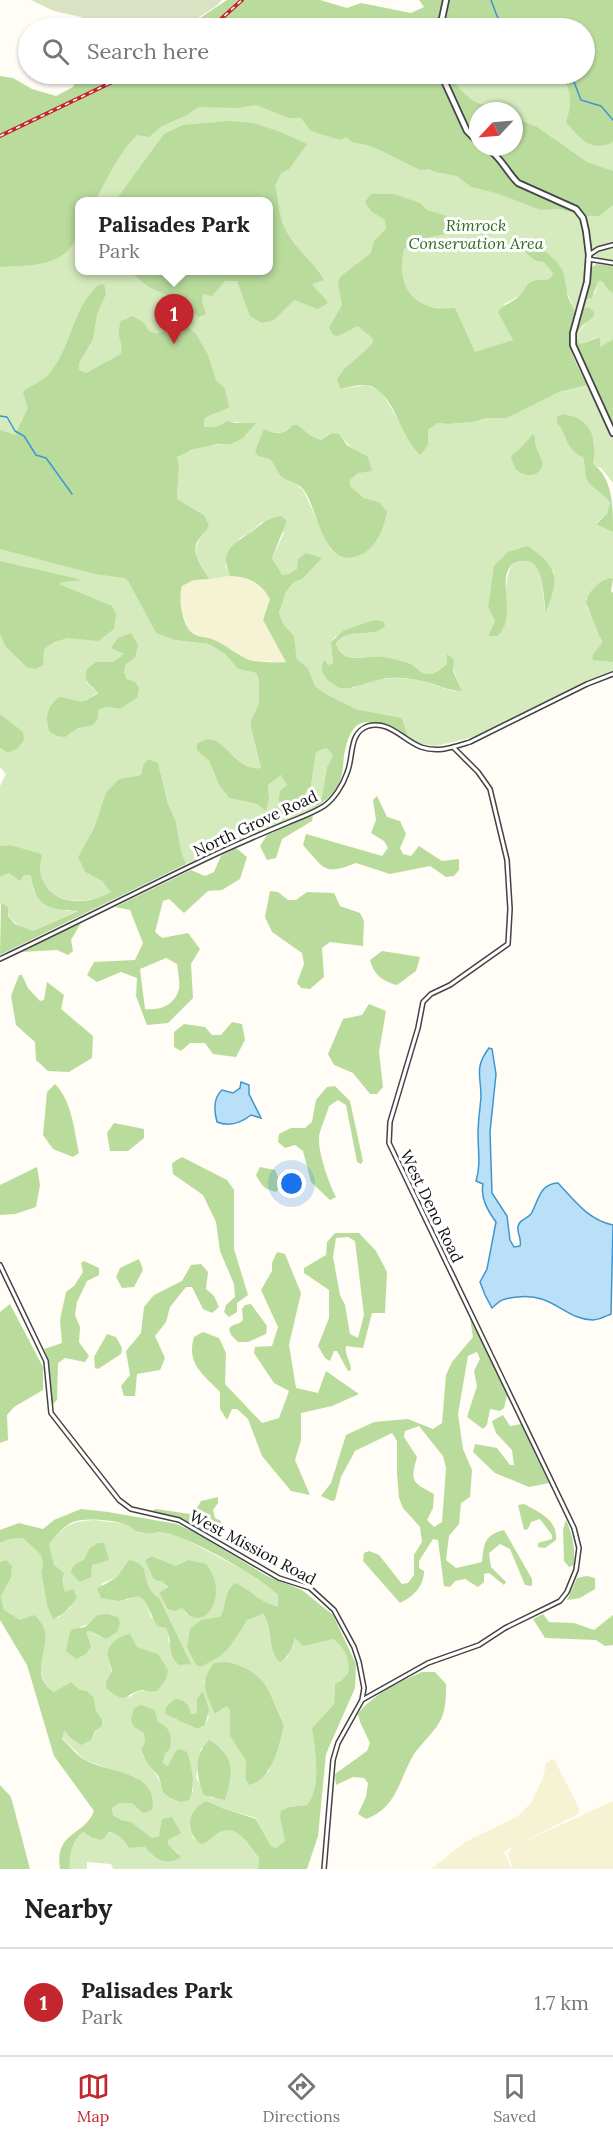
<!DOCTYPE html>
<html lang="en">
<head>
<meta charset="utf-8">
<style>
  :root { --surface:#fff; --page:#f2f2f2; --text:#222; --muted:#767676; --line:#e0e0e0; --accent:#c4262e }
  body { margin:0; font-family:Lora,serif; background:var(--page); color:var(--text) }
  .compass { position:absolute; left:469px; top:102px; width:54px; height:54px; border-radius:50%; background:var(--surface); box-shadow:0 2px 4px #0004; rotate:244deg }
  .you { position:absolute; left:292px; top:1184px; width:21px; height:21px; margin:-15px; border:4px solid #fff; border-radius:50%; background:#1a73e8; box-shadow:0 0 0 9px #1a73e833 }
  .badge { display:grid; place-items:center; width:39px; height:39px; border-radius:50%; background:var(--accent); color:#fff; font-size:20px; font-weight:700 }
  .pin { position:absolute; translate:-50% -50px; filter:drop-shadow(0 2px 3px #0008) }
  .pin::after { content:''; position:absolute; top:32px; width:21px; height:18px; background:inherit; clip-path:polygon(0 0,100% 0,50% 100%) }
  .popup { position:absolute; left:75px; top:197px; width:198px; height:78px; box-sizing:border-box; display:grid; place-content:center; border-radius:12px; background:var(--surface); filter:drop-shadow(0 2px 4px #0005); font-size:20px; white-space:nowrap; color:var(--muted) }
  .popup b { font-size:22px; color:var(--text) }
  .popup::after { content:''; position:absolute; left:50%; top:100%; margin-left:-12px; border:12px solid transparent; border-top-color:var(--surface) }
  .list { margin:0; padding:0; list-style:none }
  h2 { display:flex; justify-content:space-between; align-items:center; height:78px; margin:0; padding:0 24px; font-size:26px }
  h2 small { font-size:20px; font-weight:400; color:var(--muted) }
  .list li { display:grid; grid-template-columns:39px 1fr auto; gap:18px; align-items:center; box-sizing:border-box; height:108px; padding:0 24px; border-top:2px solid var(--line) }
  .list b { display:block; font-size:22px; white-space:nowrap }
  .list p { margin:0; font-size:20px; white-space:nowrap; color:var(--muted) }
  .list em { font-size:20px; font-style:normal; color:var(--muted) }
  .icon { flex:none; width:33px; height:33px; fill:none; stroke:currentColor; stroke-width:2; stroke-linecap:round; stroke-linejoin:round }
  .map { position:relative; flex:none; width:613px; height:1869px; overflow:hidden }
  .search { position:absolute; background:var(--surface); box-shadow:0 2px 4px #0004; left:18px; right:18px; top:18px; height:66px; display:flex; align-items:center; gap:15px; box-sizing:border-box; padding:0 21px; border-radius:33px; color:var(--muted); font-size:22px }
  .sheet { height:186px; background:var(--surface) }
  nav { display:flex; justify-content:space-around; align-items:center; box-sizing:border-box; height:84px; border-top:2px solid var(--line); background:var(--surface); font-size:16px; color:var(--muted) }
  nav a { display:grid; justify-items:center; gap:3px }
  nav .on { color:var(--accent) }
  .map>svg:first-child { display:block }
  .farmland { fill:#f6f3d4 }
  .green { fill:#d5ebbd; fill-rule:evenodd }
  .forest { fill:#b9dc9c; fill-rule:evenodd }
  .cemetery { fill:#d9e3c4 }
  .water { fill:#b9e0f7; stroke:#3f96cf; stroke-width:1.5 }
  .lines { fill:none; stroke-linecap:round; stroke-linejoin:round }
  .stream { stroke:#3f96cf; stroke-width:1.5 }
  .minor-casing { stroke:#444; stroke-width:6 }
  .tertiary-casing { stroke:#444; stroke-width:8 }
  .minor { stroke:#fff; stroke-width:3 }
  .tertiary { stroke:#fff; stroke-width:4.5 }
  .rail-casing { stroke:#c4262e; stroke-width:4 }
  .rail { stroke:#fff; stroke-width:1.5; stroke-dasharray:4.5; stroke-linecap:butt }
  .labels { text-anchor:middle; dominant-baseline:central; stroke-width:6; stroke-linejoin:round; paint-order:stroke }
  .park-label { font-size:16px; font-style:italic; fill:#2f6b1f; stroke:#fff }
  .street-label { font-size:16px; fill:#111; stroke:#fff }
</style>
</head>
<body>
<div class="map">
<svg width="613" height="1869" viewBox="0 0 613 1869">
  <rect width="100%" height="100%" fill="#fffdf5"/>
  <g class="farmland">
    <polygon points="230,576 253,579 265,590 270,599 263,620 287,662 280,664 270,661 250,661 211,638 194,635 189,630 182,612 180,593 182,586 194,580"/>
    <polygon points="552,1759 555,1761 580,1810 578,1814 519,1844 613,1801 613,1869 513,1869 508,1854 513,1846 504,1852 512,1869 431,1869 465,1842 518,1816 531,1803 543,1778 546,1763"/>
  </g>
  <g class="green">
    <path d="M613,0V261L601,259L586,251L584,278L575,311L565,287L542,280L533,281L526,286L521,295L504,304L513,340L475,353L455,309L430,307L368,335L373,338L371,345L344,369L341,389L366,385L381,391L397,418L428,444V430L438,423L449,424L473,422L486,418H507L559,392L587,385L613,439V483L601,468L593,465L594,440L569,415L563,414C563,421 562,432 566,438C571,446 580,451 584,460C587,468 584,476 589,483C595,491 605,494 610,503L607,514L596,523L613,532V579H605L586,599L587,607L599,631L605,660L613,662V671L491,730L470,738L444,744L435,746L417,743L408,736L402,718L356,709L326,694L315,686L308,668L297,659L294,636L284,625L279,613L286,592L293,583L303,577L321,558C310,563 292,574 282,576L272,558L284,533L262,522L248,534L240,538L225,565L230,576L209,579C200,563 188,550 204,534V515L177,499L179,465L177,456C194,449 213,443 231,444L243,423L227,421L216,427L204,428V419C213,412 220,413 229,403L71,476L124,578L128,581L156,633L174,640L209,644L225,654L238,669L256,673L259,679V704L252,720L251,728L261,768C241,771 240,758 227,752C220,748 206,750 198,750L209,761L219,785L229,798L257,804L266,810L269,799L268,785L281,775L303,802L305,794L311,786L316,752L326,748L333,755L327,767L322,796L313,809L186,864L181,850L176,822L168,804L158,763L148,759L143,765L141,775L119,779L106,792L94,828L78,857L85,872L102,881L112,892C89,904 53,907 42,878C39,871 41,861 42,854L11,845L0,846V786L6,774L0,767V748L8,753L15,726L0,714V141L141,74H584V28ZM478,111H514V147H478ZM80,202H268V270H80ZM293,425H298L311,436L321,440L332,433C342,435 347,445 356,450L358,473L350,480V486L364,498L379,502L331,550L303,490L293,481L280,475L270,459L264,430C275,434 284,435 293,425ZM528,546L548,563L554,572L545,610C542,589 545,550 512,564C502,584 508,608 503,630L488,636L495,621L488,607L493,575ZM372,620L371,633C359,632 345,632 336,642C343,667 366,654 384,657C391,658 404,661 411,664C418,668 421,675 431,674C437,673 442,668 447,664V654L462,691C447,692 436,684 422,681C398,676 375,677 353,688L324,661L328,665L333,663L331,642L335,637ZM116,650L135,658L126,664L124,672L137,698L120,709L107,707L98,710L82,728L76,729L68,698C83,706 85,701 98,692L86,682L105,662H113L125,654Z"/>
    <polygon points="597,281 602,281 608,290 613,293 613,339 600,347 596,337 583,344 579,343 576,336 589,319 581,307 584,299 595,294"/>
    <path d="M9,873L30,875L34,891L67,911L79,910L33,931C15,927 9,918 2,903L0,904V877Z"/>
    <path d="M94,1520L126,1524L140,1533H167L181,1537L245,1571L271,1588L278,1595V1606C260,1604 250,1588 233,1584C223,1593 227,1606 220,1617L187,1648L196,1665L201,1667C230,1652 230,1646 247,1620L263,1614L267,1621L271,1644L286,1659L294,1645L295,1637C307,1645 320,1640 333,1639C344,1647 350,1659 348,1673L342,1680L335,1684L334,1704L312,1728C315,1751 322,1786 307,1805L289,1807L280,1818L285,1841L276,1848L271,1846L256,1818L222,1808L207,1801L189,1826L193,1838L201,1843C209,1842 210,1839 217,1834C236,1821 249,1845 259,1858L258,1869H113L111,1864L87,1862V1869H70C69,1855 72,1841 83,1832L91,1837C110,1831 116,1830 129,1848L145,1847L152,1855L179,1854L168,1844V1840L159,1836L152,1838L131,1823L121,1820L113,1815L112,1808L119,1803H132L137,1778L85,1760L62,1738L63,1730L91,1740L102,1719L96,1711L94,1698L80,1690L71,1682L54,1692C33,1677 42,1652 45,1630L13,1617L4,1610L1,1596L11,1578L6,1560L0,1562V1543L9,1539L23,1538L41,1555L43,1565L41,1571L47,1606L53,1618H58L71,1607L54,1565L49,1544C66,1525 68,1522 94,1520ZM150,1556L176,1566L188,1560L199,1564L187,1615L162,1580L157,1581L153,1578L145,1560ZM145,1572C146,1584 149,1591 159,1598L179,1665L168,1640L169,1633L166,1628L151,1617L144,1600L138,1595L126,1600L101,1584L117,1577ZM108,1614L118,1617L100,1637L90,1631L85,1632L79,1627C91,1626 92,1616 108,1614ZM134,1643C138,1650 143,1651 151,1651L149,1692C141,1690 137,1691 130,1697L106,1682L112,1674L108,1656ZM228,1662C265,1671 270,1693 284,1724L269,1771L255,1783L245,1778L246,1761L230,1736V1710L226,1705L215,1713L204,1682ZM197,1704L209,1717L205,1725L198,1729L183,1721L174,1719L190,1708V1714L197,1713ZM155,1710L158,1722L170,1749L165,1754L163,1763L168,1766L170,1763L191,1765L193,1792H163C161,1775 146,1766 141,1750L145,1741L144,1733L138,1728ZM220,1747C237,1766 225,1778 214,1798L210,1797L196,1778L201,1748Z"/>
  </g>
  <g class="forest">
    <path d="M227,0H320L347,8L361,3L411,13L424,7L419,0H613V142C590,153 580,138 566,122C573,102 571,92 562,74H584V28H185Z"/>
    <path d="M79,74H445C470,97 470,108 507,106L511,111H478V147H514V114L520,120L537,127L587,162L613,171V205L599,216H587L559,209L541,210L496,193L471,187L457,176L436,172L429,169L420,170L380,150L367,145L352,142L346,137L340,140L311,131L301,118H289L256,105L237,108L198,107L187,115L162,126L149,137L137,135C117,155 108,178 95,201L80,202C79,210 81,222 79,230C69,268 31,265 0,267V76L13,78L32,89L56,96L73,87Z"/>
    <path d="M229,121L253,123L278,131L307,144L289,169L281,173L275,186C279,200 278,214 284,227C293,247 313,261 324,280L312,284C317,292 324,295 328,303L318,309L294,300L274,320L262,323L250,316L237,281H225L212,296L203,294L202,302L206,314L199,317L181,302L149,287L129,271L268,270V202L115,201L164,134L183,125Z"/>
    <path d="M371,194H394L420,203L427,210L447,216V224L463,230L481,228L482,230L474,233H451L416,240L404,249C398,273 403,299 431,307C438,309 447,308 455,308L475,352L513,340L498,312C506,302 513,303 520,295C525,290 525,284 533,281C541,278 550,284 553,273L544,262L536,261L521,249L526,245L535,242L557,262L563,271L568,297L575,311C565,349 571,352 587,385L559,392L507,418H486L473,422L448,424L438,423L428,430V444L421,455C400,440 394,386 364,385C357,385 349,387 341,389L337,380L344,369L371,345L373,339L358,326L338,336L333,335L329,328L342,305L338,284L340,277L371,253L374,241L386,229L385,220L372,212L365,202Z"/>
    <polygon points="596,264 613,266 613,293 608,290 602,281 598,281 592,298 584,299 589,284 590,269"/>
    <path d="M104,284L106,294L97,314L93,339L79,363V370L86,373L121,354C124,341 115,339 121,321L133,316L145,324L149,331L157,334L165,331L163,323L166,309H173L185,325L196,334L208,355L216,380L225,389L229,407C221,412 212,413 204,419V427H216L227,421L236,423H256L243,438L231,444H217L192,450L177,457L179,465L177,499L204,515L209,525C206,532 201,536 197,542C191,554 204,570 209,579L194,580L182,586C178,599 182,621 190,631C196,638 205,636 212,639C225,644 237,655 249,660C253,662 283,663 286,662L263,620L270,599C260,582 250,577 230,576C220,553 230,546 248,534C260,526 266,518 281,516L287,521L272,558L282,575L289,574L297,569L298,559L306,553L322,558L303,578L293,583L286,592L279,613L284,625L294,636L297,659L308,668L315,686L326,694L356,709L402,718L408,736C374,720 352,708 344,756C343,765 343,775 339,783C334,795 323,802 313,809L322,796L327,767L333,755L326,748L316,752L311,786L305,794L299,812H291L284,817L277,813L280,791L287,785L281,775L268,785L269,799L266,811L257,804L229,798L219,785L209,761L197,750V744C223,725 232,773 261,768L251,728V720L259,704V679L256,673L238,669L225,654L209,644L174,640L156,633L128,581L124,578L95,574L0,549V430L15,435L28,408L23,392C31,385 42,382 49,374C72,347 71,311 98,285Z"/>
    <path d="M581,307L589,308L594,312V316L582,326L576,336L579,343C587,345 592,337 600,338V347L613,339V428L579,356L575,333Z"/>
    <path d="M563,414C592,419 597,437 593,464C613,478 613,506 613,532L596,524L607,514L610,503C605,494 594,490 588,482C584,475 586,466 583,457C566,451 567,434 557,423V417Z"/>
    <path d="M293,425H298L311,436L321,440L332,433L339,434L347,445L368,457L372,471L358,473L350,480V486L364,498L379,502L387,512C384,527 377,547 362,554C323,574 319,509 303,489C296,481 285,481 280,475C276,470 274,464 270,459L258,456L255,451L264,429C275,435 284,435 293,425Z"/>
    <path d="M533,434L535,437V444L543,464C539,478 526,477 516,470L511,458L513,454L519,450Z"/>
    <path d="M528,546C560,569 559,577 546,612C542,591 545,549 512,564C509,568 506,573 506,578C504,597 513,621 498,636H488L495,621L488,607L494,566L508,552Z"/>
    <polygon points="0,561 82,580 63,582 59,584 112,606 116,614 114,629 98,641 68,638 54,642 44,649 43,665 35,669 27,667 6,647 0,634"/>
    <path d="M609,578L613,579L611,591L613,593V662L593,660C591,651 600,649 602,642L586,603C587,593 599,581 609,578Z"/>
    <path d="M373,620L383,621L385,626C372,640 349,625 336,643C343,667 366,654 384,657C391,658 404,661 411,664C418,668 421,675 431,674C437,673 442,668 447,664V654L454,660L453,671L462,691C447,691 437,684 422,681C413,679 400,677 390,678C375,678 350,691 341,688C334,686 322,677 322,669C321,666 323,663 324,660L328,665L333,663L331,642L343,631Z"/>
    <path d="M131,633L138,645L135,658L126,664L124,672L127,679L135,682L139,688L137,698L120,709L107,707L98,710V718L93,725L76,729L65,737L57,736L50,732C44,719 47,706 59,697C82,699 76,708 98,693C90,682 83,685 87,669L96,662H113L124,654L111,648L118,638Z"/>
    <polygon points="0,714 23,732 24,740 18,748 8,753 0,748"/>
    <path d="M148,759L158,763L168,804L176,822L181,850L186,864L0,955L1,903L8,907V916L15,924L33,931L78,911C59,909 41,911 34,889C32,884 32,880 30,875H24L20,881L9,873L0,877V846L11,845L42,854C41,861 39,871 42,878C53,907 88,905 111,892L102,881L85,872L78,857L94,828L106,792L119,779L141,775L143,765Z"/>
    <path d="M377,796L387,817L400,821L406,834L400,848L403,854L411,856L419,846L442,861L459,859V870L454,876L446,877L430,866L390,874L356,863C323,876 325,869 303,845L306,834L382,856L388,848L384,841L371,833L376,820L373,800Z"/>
    <polygon points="313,815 312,821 282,839 276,858 267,860 260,846 267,835"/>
    <path d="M236,848L247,857L240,879L222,890L208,891L184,913L169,899L163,901L155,932L162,938L188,933L200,949L191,964L193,998L168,1023L147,1025L136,996L137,978L121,972L97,982L87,975L94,962L135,960L143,943L130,910L115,907L191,870L205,876L214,872L221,856ZM166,958L177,964C178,971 180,982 179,989C175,1005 160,1011 145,1009L140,969Z"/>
    <polygon points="270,891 278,892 288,900 296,900 307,892 334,893 340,906 360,913 364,921 363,946 330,942 322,948 324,977 310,989 301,988 297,983 304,964 302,953 272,932 265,917"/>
    <polygon points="81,923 71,940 73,951 68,955 57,950 21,952"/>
    <path d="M382,951L420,957L416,971L397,985C382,981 374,975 370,960Z"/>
    <polygon points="19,975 22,975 28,988 40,1001 44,1000 47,982 64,995 61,1009 93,1036 92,1058 69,1072 48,1071 36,1060 35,1042 16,1025 11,996"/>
    <polygon points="369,1004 386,1011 379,1052 383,1087 377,1094 370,1094 353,1073 334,1065 328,1054 343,1019 362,1015"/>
    <polygon points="232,1022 242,1024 245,1040 236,1057 213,1054 205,1043 190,1043 181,1051 174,1047 174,1032 184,1024 205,1027 212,1035 221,1035"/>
    <path d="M55,1084C72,1101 74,1130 79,1153L73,1157L53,1149L43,1135L47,1092Z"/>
    <path d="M335,1086L350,1101L363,1161L361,1164L357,1162L346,1105L338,1100L329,1106C327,1114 319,1132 319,1138C318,1152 329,1184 336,1197L330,1200L311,1182L303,1151L295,1145L285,1148L278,1142L279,1134L291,1128H305L312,1122L316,1100L327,1087Z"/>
    <polygon points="114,1123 144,1129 144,1138 128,1151 110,1151 107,1133"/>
    <polygon points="182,1157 227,1180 234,1190 234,1249 248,1295 237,1303 237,1312 229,1317 224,1312 226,1305 235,1297 234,1284 220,1251 216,1222 203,1195 173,1174 172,1163"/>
    <polygon points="37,1167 40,1185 36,1207 15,1214 0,1215 0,1185"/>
    <path d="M260,1167L275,1170L282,1186L276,1192C265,1190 261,1185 256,1175Z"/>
    <path d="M335,1233H359L376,1251L387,1272L385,1313H372L363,1348L346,1346C344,1354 351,1361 351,1370L348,1371L337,1351H334L330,1361L325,1358L318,1346L329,1318V1290L304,1273V1268L326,1255L327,1242ZM348,1237L355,1241L364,1315L358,1338L350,1334L345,1305L340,1295L333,1257L336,1238Z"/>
    <path d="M277,1252L285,1254L301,1293L289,1345L296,1388L318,1393L326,1371L359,1394L332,1406L301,1413V1440L295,1460L310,1495L291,1491L262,1456L248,1419L237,1409H232L227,1420L220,1409V1392C203,1374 186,1364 194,1337L203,1332L219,1338L226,1353L225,1384L262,1423L279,1418L289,1391L274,1383L254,1353L255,1347L272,1346L278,1327L261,1290L272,1271V1263Z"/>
    <polygon points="139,1259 143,1270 134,1287 122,1288 116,1277 120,1268"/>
    <polygon points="84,1261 99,1268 99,1275 87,1281 77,1302 75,1315 80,1327 79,1342 89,1356 85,1362 65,1358 58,1363 57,1400 52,1405 49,1362 44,1349 62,1343 60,1320 66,1292 74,1286 83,1272 81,1263"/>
    <polygon points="201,1264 208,1272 206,1289 214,1296 219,1307 212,1313 203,1309 192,1287 186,1287 170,1307 166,1322 155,1336 165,1358 160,1370 137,1374 135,1396 124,1396 121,1386 130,1375 126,1351 141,1333 144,1307 154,1295 182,1281 191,1265"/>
    <polygon points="10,1304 43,1367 43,1390 14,1407 7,1415 8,1440 0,1443 0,1312"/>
    <path d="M251,1304L267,1326L266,1334L248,1342H238L231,1335L229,1329C233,1323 239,1325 243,1320L242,1309L245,1305Z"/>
    <path d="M470,1318H472L507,1395L504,1408L500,1411L490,1409L487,1425L483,1429L467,1417L477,1386L474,1371L480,1359L477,1352L468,1356L458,1414L463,1449L472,1470L470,1497L461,1503L459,1524L449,1536L446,1560L456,1568L482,1562C484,1544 484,1535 504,1530L532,1579V1586L525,1585L510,1549L500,1544L489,1553L491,1567L506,1582L504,1585L489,1573L484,1574V1582L478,1587L465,1579L455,1581L450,1587L444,1586L438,1540L433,1539L419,1561V1568L424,1571C424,1586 413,1597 400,1603L363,1561L364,1553L369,1551L379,1555L402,1584L408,1583L414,1575V1555L422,1542L420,1527L403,1508L399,1498L397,1474V1441L392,1433L355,1451L341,1477L335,1500L332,1501L321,1496L331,1483L346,1435L374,1422L408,1419L433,1429L442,1423L446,1375L452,1362L473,1337ZM419,1426L443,1456L446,1468L442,1522L434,1527L427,1520L433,1508L434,1494C412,1482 410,1482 417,1457L404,1437L405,1431Z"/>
    <polygon points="107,1334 116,1337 122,1348 121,1354 98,1369 95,1368 94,1357"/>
    <polygon points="503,1415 510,1426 521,1424 549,1483 529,1487 495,1473 473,1452 475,1444 497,1448 510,1465 514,1465 512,1450 496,1433 492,1421"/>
    <polygon points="218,1497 218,1503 213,1510 215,1518 221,1521 220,1524 209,1533 182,1520 152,1511 156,1509 190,1514 194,1513 201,1501"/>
    <path d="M524,1504C539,1512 558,1520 556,1540L545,1548L538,1547V1543L552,1539V1535L540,1519L531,1522L528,1529L524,1530L518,1505Z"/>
    <path d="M81,1509L108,1512L177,1524L194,1532L267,1576L302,1590L333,1615L356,1664L355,1688L326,1754L318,1836L307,1869H258L259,1858C249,1845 236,1821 217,1834C210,1839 209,1842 201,1844C183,1831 188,1809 207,1801L222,1808L256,1819L271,1846L276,1848L285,1841L280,1818L281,1811L289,1807L307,1805C322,1786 315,1751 312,1728L334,1704L335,1684L342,1680L348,1673C350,1659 344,1647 333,1639L303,1646L295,1638C293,1648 289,1656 280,1662C267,1650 273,1628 263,1614L247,1620C230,1647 230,1652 201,1667L196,1665L187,1648L190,1629L201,1620L220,1617C227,1606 223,1593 234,1583C250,1588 260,1604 278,1606V1595C262,1578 189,1537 166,1533C158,1531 147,1535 139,1532C135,1531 131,1527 127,1525C116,1520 85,1517 73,1522C63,1526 56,1536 49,1544L54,1565L64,1573L62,1581L65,1592L73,1589L77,1598C71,1606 63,1616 53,1619L47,1606L41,1571L43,1565L41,1555L23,1538L9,1539L0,1543V1530L19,1523L43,1529L54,1520Z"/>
    <path d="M566,1520C573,1535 575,1548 574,1565L569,1567L564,1561L563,1529Z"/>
    <path d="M98,1543H104L109,1560L92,1565L91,1577L80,1582L71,1573C72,1564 77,1563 84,1560L90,1548Z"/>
    <path d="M151,1556L176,1566L188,1560L206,1564C231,1594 204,1638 182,1608L175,1611L168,1609L159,1593L168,1587L162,1581H157L153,1578L145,1560Z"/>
    <path d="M6,1560L12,1566L11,1578L1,1596L4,1610L20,1620L35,1615C38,1619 44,1626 45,1631C48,1654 29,1675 54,1692L71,1682L80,1690L87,1691L94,1698L96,1711L102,1719V1726L95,1731L91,1740L81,1745L71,1738L64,1730L62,1739C70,1746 78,1757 87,1761C111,1773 159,1772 152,1810L143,1813L132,1803H119L112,1808L113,1815L121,1820L131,1822L152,1838L159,1836L162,1819L172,1817L181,1833L168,1840V1844L181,1857C166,1867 155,1859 145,1847L129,1848C124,1840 118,1834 109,1832L102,1840L91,1837L83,1832C72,1841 69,1855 70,1869H60C54,1831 85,1836 94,1811L54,1756L27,1665L0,1620V1562Z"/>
    <path d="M129,1560C155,1565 137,1583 159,1598L191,1664L179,1665C166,1654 173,1640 166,1628L157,1626L144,1600L138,1596L119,1601L101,1598L97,1589L117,1577Z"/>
    <polygon points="587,1576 595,1578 595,1589 580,1598 567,1600 577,1578"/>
    <polygon points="108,1614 118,1617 120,1623 117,1632 106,1639 90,1631 86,1632 91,1647 86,1654 76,1659 66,1651 70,1632 73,1629 85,1627 98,1615"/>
    <polygon points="543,1614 549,1622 574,1623 594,1630 613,1615 613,1645 605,1646 596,1640 545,1638 533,1619"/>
    <path d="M130,1634L137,1647L158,1654L168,1670L166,1679L157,1691L149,1692L142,1690C121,1695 129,1706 106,1688V1682L112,1671C111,1666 109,1661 108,1657C106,1644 119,1636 130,1634Z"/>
    <path d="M228,1662C266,1671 269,1692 284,1725C279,1745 273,1779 249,1785L245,1778L246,1761L230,1736V1710L226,1706L215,1714C205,1691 199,1684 214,1663Z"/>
    <path d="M422,1672H435L446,1684C446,1695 446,1707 442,1717C438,1728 422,1743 414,1754C399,1779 397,1808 366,1819L358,1814L366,1797L368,1783L364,1778L353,1777L336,1785L335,1774L367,1751L370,1743L360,1722L358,1714C373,1694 399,1682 422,1672Z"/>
    <path d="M203,1691L209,1710L205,1725L198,1729C187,1723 175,1720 165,1713L166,1707L175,1699C185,1700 189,1704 191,1714L197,1713V1699Z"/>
    <path d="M141,1705L155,1710L158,1722C171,1728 172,1736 170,1749L165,1754L163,1763L168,1766L175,1752L179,1749L187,1752C192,1766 196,1786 189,1800L180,1802L169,1797L163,1792L159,1777L147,1763L141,1750L145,1741L144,1733L134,1727L131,1720L134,1708Z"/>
    <path d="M209,1740C236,1756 233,1773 225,1800L204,1795C196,1776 193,1756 209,1740Z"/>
    <polygon points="0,1785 11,1797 30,1869 0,1869"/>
  </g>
  <polygon class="cemetery" points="31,0 222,0 215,7 182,28 167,28 155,17 143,25 123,28 100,27 81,17 54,11"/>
  <g class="water">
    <path d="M489,1048L492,1049L496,1074L490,1132L492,1193L507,1216L510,1240L514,1247L520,1246C522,1238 517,1234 518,1227C518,1220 527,1219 531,1214C539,1200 539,1184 558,1183C574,1200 588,1220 613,1225L611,1314C606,1316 599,1320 593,1320C565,1320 553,1292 517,1297C503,1299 503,1298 492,1308L485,1295L480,1282L487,1269L496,1222C488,1211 480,1198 483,1184L476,1181C481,1165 478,1151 478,1134C478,1122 480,1109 481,1097C481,1075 474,1068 489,1048Z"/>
    <path d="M241,1082L249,1085V1094L261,1118L251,1115C241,1123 230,1127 217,1122C214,1111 213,1098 222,1090L233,1093L240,1088Z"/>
  </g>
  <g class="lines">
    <g class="stream">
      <polyline points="491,0 497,16 505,28"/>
      <polyline points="571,74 581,100 601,106 613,120"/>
      <polyline points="0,416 7,417 15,431 24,436 36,455 46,458 49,462 72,494"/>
    </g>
    <g class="minor-casing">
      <g id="minor">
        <polyline points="589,255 598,249 613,245"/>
        <polyline points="588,259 613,263"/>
        <path d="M0,959C72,925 144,888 216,854C240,843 263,833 287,823C299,818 313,813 324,806C334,799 343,785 347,773C354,757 348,733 368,726C389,720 403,740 421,747C438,753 454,747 470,742L587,684L613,674"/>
        <polyline points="0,1265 46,1361 51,1413 119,1500 131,1509 179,1520 279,1578 310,1588 334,1610 354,1647 359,1662 364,1688 362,1700 338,1743 333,1760 324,1869"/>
        <polyline points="362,1700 428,1663 479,1645 505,1628 560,1601 567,1592 576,1570 579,1548 574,1528 389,1143 390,1122 418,1028 423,1002 431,994 450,985 508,944 510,909 507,860 490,789 478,772 453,747"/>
      </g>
    </g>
    <g class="tertiary-casing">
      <g id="tertiary">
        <polyline points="440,28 446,0"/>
        <polyline points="441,74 467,131 478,142"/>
        <path d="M486,147C501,157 506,171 518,183L576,209L583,218L586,231L589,255L587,282L573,333V345L613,433"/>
      </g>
    </g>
    <use href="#minor" class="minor"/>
    <use href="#tertiary" class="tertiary"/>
    <g class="rail-casing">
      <g id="rail">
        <polyline points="211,28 242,0"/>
        <polyline points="0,136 129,74"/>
      </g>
    </g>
    <use href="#rail" class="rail"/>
  </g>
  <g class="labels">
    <g class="park-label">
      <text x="476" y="225">Rimrock<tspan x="476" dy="18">Conservation Area</tspan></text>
    </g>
    <g class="street-label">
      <text transform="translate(255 823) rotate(-25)">North Grove Road</text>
      <text transform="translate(432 1206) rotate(64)">West Deno Road</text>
      <text transform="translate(253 1547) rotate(28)">West Mission Road</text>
    </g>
  </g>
</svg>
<svg class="compass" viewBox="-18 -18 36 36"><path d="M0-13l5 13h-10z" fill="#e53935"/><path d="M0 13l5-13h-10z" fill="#767676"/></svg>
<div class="you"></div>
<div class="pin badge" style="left:174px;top:344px">1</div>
<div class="popup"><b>Palisades Park</b>Park</div>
<div class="search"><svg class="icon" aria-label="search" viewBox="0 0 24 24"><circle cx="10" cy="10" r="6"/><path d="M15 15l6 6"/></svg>Search here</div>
</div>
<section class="sheet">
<h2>Nearby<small></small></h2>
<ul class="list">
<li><span class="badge">1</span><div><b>Palisades Park</b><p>Park</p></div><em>1.7 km</em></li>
</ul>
</section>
<nav>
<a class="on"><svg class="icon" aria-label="map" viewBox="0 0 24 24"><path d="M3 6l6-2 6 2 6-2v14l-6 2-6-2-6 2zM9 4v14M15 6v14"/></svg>Map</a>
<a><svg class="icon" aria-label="directions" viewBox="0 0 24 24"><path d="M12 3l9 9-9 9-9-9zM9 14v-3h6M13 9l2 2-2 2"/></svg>Directions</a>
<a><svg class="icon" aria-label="saved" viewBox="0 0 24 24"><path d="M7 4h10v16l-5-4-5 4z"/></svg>Saved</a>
</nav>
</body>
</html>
